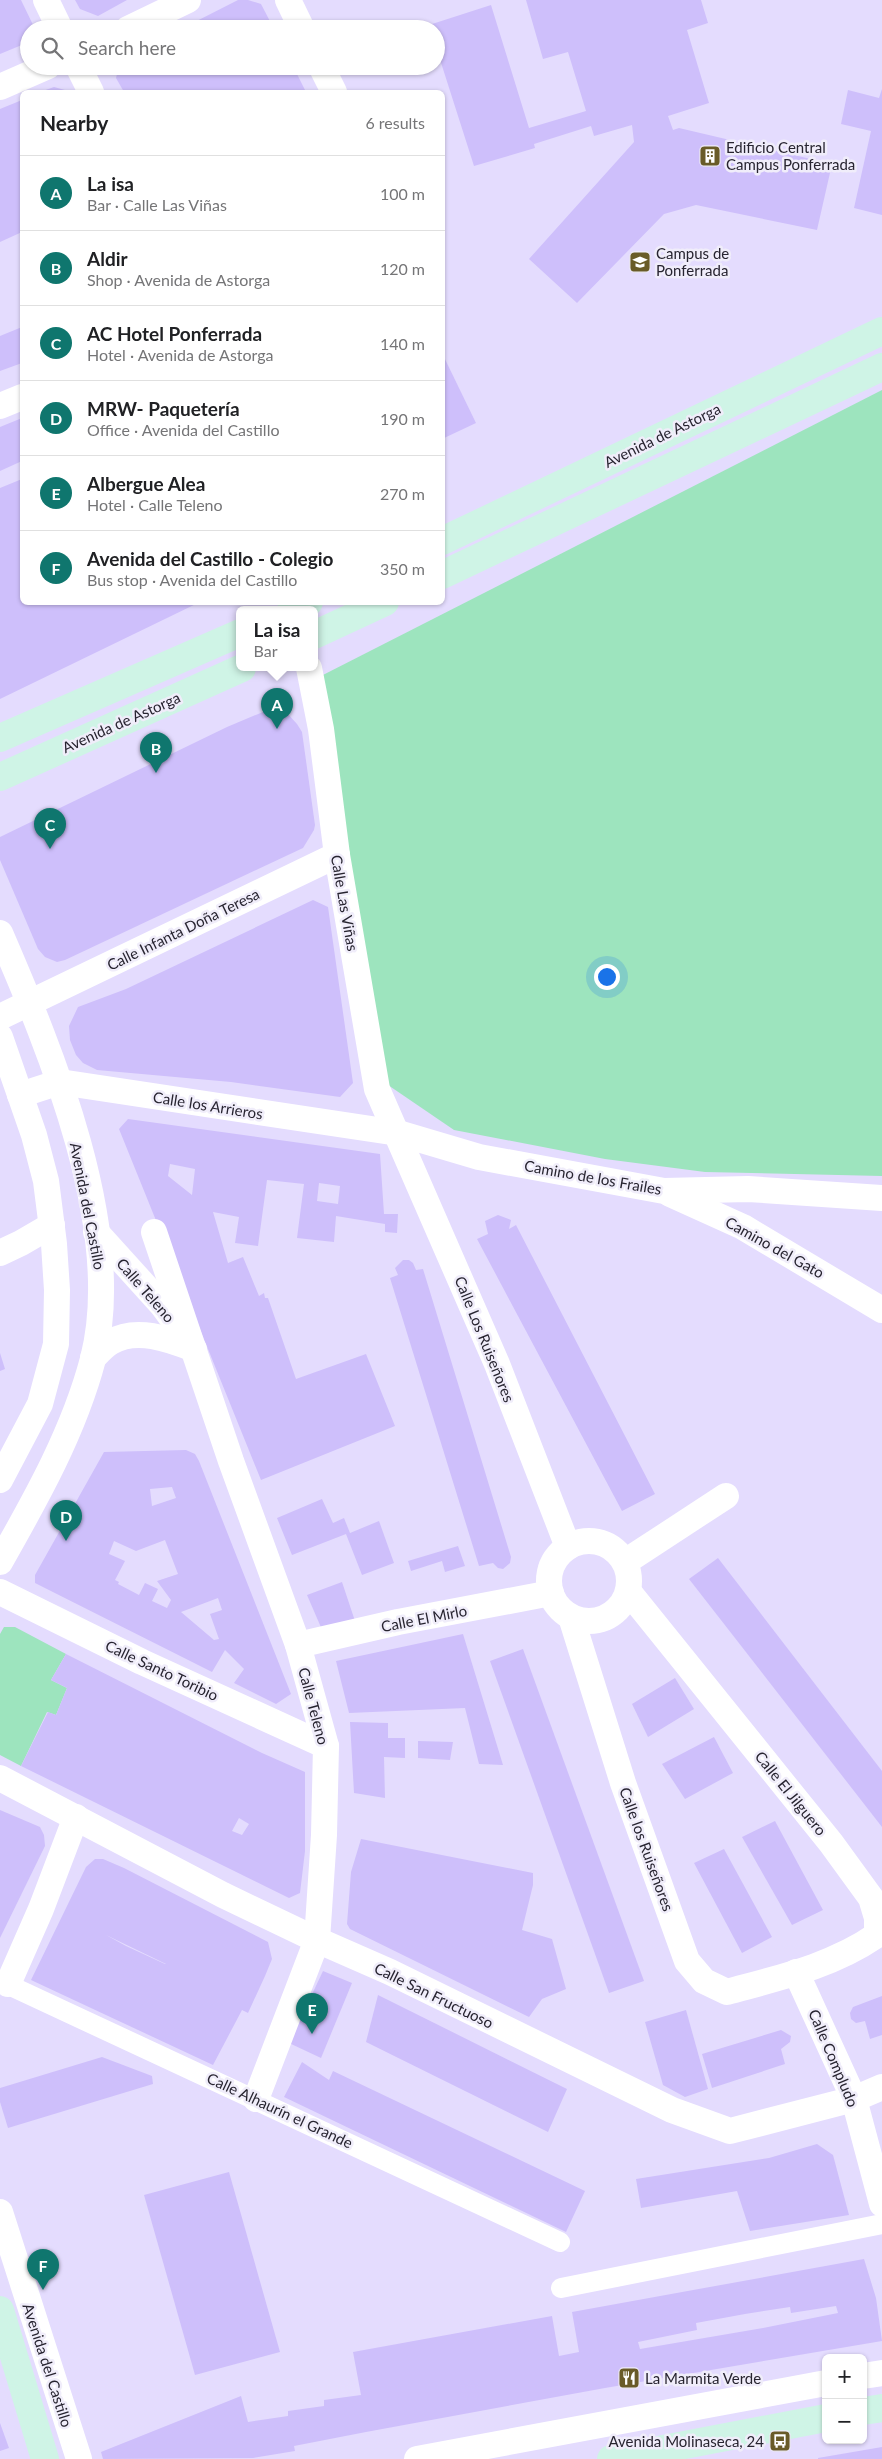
<!DOCTYPE html>
<html lang="en">
<head>
<meta charset="utf-8">
<style>
  :root { --surface:#fff; --page:#f6f6f6; --text:#202124; --muted:#757577; --line:#e0e0e0; --accent:#0f766e }
  body { margin:0; font-family:Lato,sans-serif; background:var(--page); color:var(--text) }
  .controls { position:absolute; right:15px; bottom:15px; display:grid; overflow:hidden; border-radius:8px; box-shadow:0 1px 4px #0004 }
  .controls button { width:45px; height:45px; display:grid; place-items:center; padding:0; border:0; border-bottom:1px solid var(--line); background:var(--surface); color:var(--text); font:25px sans-serif }
  .you { position:absolute; left:606px; top:976px; width:18px; height:18px; margin:-12px; border:4px solid #fff; border-radius:50%; background:#1a73e8; box-shadow:0 0 0 8px #1a73e833 }
  .badge { display:grid; place-items:center; width:32px; height:32px; border-radius:50%; background:var(--accent); color:#fff; font-size:16px; font-weight:700 }
  .pin { position:absolute; translate:-50% -41px; filter:drop-shadow(0 1px 2px #0008) }
  .pin::after { content:''; position:absolute; top:26px; width:18px; height:15px; background:inherit; clip-path:polygon(0 0,100% 0,50% 100%) }
  .popup { position:absolute; left:236px; top:606px; width:82px; height:65px; box-sizing:border-box; display:grid; place-content:center; border-radius:8px; background:var(--surface); filter:drop-shadow(0 1px 4px #0005); font-size:16px; white-space:nowrap; color:var(--muted) }
  .popup b { font-size:19px; color:var(--text) }
  .popup::after { content:''; position:absolute; left:50%; top:100%; margin-left:-10px; border:10px solid transparent; border-top-color:var(--surface) }
  .list { margin:0; padding:0; list-style:none }
  h2 { display:flex; justify-content:space-between; align-items:center; height:65px; margin:0; padding:0 20px; font-size:21px }
  h2 small { font-size:16px; font-weight:400; color:var(--muted) }
  .list li { display:grid; grid-template-columns:32px 1fr auto; gap:15px; align-items:center; box-sizing:border-box; height:75px; padding:0 20px; border-top:1px solid var(--line) }
  .list b { display:block; font-size:19px; white-space:nowrap }
  .list p { margin:0; font-size:16px; white-space:nowrap; color:var(--muted) }
  .list em { font-size:16px; font-style:normal; color:var(--muted) }
  .icon { flex:none; width:28px; height:28px; fill:none; stroke:currentColor; stroke-width:2; stroke-linecap:round; stroke-linejoin:round }
  .map { position:relative; flex:none; width:882px; height:2459px; overflow:hidden }
  .search { position:absolute; background:var(--surface); box-shadow:0 1px 4px #0004; left:20px; top:20px; width:425px; height:55px; display:flex; align-items:center; gap:12px; box-sizing:border-box; padding:0 18px; border-radius:28px; color:var(--muted); font-size:19px }
  .panel { position:absolute; background:var(--surface); box-shadow:0 1px 4px #0004; left:20px; top:90px; width:425px; height:515px; border-radius:8px }
  .map>svg:first-child { display:block }
  .green { fill:#9de4be }
  .building { fill:#cebffb; fill-rule:evenodd }
  .lines { fill:none; stroke-linecap:round; stroke-linejoin:round }
  .pedestrian { stroke:#fff; stroke-width:20 }
  .minor { stroke:#fff; stroke-width:26 }
  .secondary { stroke:#cff4e6; stroke-width:28 }
  .labels { text-anchor:middle; dominant-baseline:central; stroke-width:5; stroke-linejoin:round; paint-order:stroke }
  .poi-label { font-size:15px; fill:#272430; stroke:#f0edfa; text-anchor:start }
  .street-label { font-size:15px; fill:#272430; stroke:#f0edfa }
</style>
</head>
<body>
<div class="map">
<svg width="882" height="2459" viewBox="0 0 882 2459">
  <rect width="100%" height="100%" fill="#e4dcfe"/>
  <g class="green">
    <polygon points="882,390 882,1176 705,1172 605,1159 454,1130 388,1085 319,677"/>
    <polygon points="4,1627 15,1627 66,1654 51,1680 67,1688 56,1715 47,1712 21,1766 0,1755 0,1634"/>
  </g>
  <g class="building">
    <polygon points="0,0 21,0 35,29 29,29 29,42 0,54"/>
    <polygon points="75,0 127,0 98,16 80,9"/>
    <polygon points="238,0 248,0 261,4 274,29 181,29"/>
    <polygon points="526,0 701,0 708,23 687,30 709,103 668,116 673,130 679,128 832,164 817,230 696,205 664,214 577,303 529,259 634,142 632,125 594,136 591,126 534,144 535,148 474,166 436,47 436,29 430,29 429,25 491,5 529,128 586,111 568,52 543,59"/>
    <polygon points="119,66 293,66 306,92 124,92 116,78"/>
    <polygon points="54,87 72,92 40,92"/>
    <polygon points="882,89 882,215 854,208 871,131 841,124 848,90 879,98"/>
    <polygon points="22,100 22,232 0,242 0,109"/>
    <polygon points="22,327 22,363 0,371 0,336"/>
    <polygon points="442,353 476,423 442,439"/>
    <polygon points="22,418 22,461 0,471 0,427"/>
    <polygon points="22,479 22,602 200,602 0,699 0,488"/>
    <polygon points="270,709 278,709 287,713 297,724 302,732 315,825 314,830 303,848 65,960 57,962 45,957 38,949 0,860 0,837 227,727"/>
    <polygon points="313,900 328,907 353,1083 340,1097 231,1082 97,1070 83,1063 76,1055 70,1040 69,1026 78,1007 126,989"/>
    <path d="M128,1119L380,1154L384,1214H398L397,1233L385,1232V1224L336,1216L334,1242L297,1238L304,1184L267,1180L258,1246L235,1243L239,1217L213,1212L228,1263L243,1257L259,1296L264,1293L265,1298H268L296,1379L366,1354L395,1426L261,1480L119,1129ZM170,1164L195,1169L192,1195L168,1176ZM319,1183L340,1186L338,1204L317,1201Z"/>
    <polygon points="498,1215 511,1220 509,1229 516,1225 655,1494 622,1511 477,1239 488,1234 485,1221"/>
    <polygon points="403,1260 409,1260 413,1263 416,1270 423,1269 511,1557 510,1563 503,1569 498,1568 493,1563 479,1566 390,1278 398,1275 395,1268"/>
    <polygon points="0,1353 5,1369 0,1371"/>
    <path d="M186,1450L195,1454L199,1461L291,1694L276,1704L234,1683L244,1669L225,1650L212,1672L35,1583V1575L104,1452ZM172,1487L176,1498L152,1506L150,1489ZM165,1540L178,1574L157,1581L171,1600L167,1608L152,1601L158,1589L145,1583L139,1595L118,1584L119,1582L115,1580L125,1561L109,1554L114,1541L136,1551ZM218,1598L222,1610L210,1614L219,1639L214,1640L181,1612Z"/>
    <polygon points="322,1499 333,1523 344,1518 350,1533 379,1521 394,1563 362,1575 346,1534 292,1555 277,1518"/>
    <polygon points="458,1546 465,1566 445,1572 442,1561 411,1571 408,1561"/>
    <polygon points="718,1558 882,1771 882,1827 689,1579"/>
    <polygon points="342,1582 356,1624 323,1632 307,1595"/>
    <polygon points="463,1634 503,1765 479,1764 465,1708 349,1713 336,1661"/>
    <polygon points="523,1649 644,1981 609,1993 490,1661"/>
    <path d="M66,1654L262,1753L305,1772V1851L300,1893L289,1898L21,1766L48,1712L56,1715L67,1688L51,1680ZM239,1818L249,1824L242,1835L232,1831Z"/>
    <polygon points="675,1678 694,1709 648,1737 632,1704"/>
    <polygon points="350,1722 388,1723 388,1738 405,1738 405,1758 384,1757 385,1798 354,1793"/>
    <polygon points="714,1737 733,1773 685,1799 662,1764"/>
    <polygon points="418,1741 453,1742 450,1760 418,1758"/>
    <polygon points="0,1810 40,1827 44,1835 45,1846 0,1938"/>
    <polygon points="775,1821 823,1910 792,1925 742,1837"/>
    <polygon points="361,1839 533,1873 533,1885 522,1930 552,1939 566,1989 542,1999 529,2017 350,1929 347,1924 351,1872"/>
    <polygon points="724,1849 772,1937 742,1953 694,1863"/>
    <path d="M95,1859H103L124,1868L268,1942L272,1959L265,1976L248,2013L242,2010L213,2065L31,1980L86,1867ZM106,1935L166,1964H165L126,1946Z"/>
    <polygon points="323,1971 352,1983 321,2058 289,2043"/>
    <polygon points="378,1995 567,2089 548,2132 366,2042"/>
    <polygon points="882,1996 882,2035 870,2039 865,2021 856,2023 851,2019 850,2013 853,2007"/>
    <polygon points="686,2010 708,2089 685,2097 663,2085 645,2022"/>
    <polygon points="781,2030 791,2036 790,2042 781,2049 785,2064 712,2088 702,2054"/>
    <polygon points="102,2057 152,2076 153,2084 8,2128 0,2102 0,2088"/>
    <polygon points="302,2062 329,2080 333,2071 585,2191 566,2232 284,2097"/>
    <polygon points="817,2144 833,2155 849,2215 750,2231 737,2191 641,2208 636,2179 769,2158"/>
    <polygon points="229,2172 280,2352 195,2375 144,2195"/>
    <path d="M864,2259L876,2298L882,2341L605,2388L366,2432L294,2446L295,2451L253,2458L103,2459L101,2452L241,2396L248,2422L288,2416V2411L324,2406V2400L361,2395L353,2352L552,2316L559,2356L579,2352L572,2312ZM836,2306L838,2313L763,2328L640,2349L638,2342L697,2330L696,2323L745,2314L790,2307L791,2313Z"/>
    <polygon points="0,2423 9,2448 0,2451"/>
    <polygon points="882,2447 882,2459 818,2459 818,2458"/>
  </g>
  <g class="lines">
    <g class="pedestrian">
      <polyline points="0,1981 560,2242"/>
      <polyline points="561,2288 882,2224"/>
    </g>
    <g class="minor">
      <polyline points="46,0 60,29"/>
      <polyline points="288,0 302,29"/>
      <polyline points="128,29 188,0"/>
      <polyline points="78,66 91,92"/>
      <polyline points="321,66 334,92"/>
      <polyline points="0,87 48,66"/>
      <polyline points="0,406 22,397"/>
      <polyline points="309,668 321,729 337,855 377,1089 497,1364 568,1547"/>
      <path d="M0,933C51,1051 126,1230 93,1359C74,1431 37,1497 0,1562"/>
      <polyline points="0,1017 337,855"/>
      <polyline points="0,1037 34,1135 46,1181 54,1244 57,1290 56,1344 40,1404 0,1480"/>
      <polyline points="20,1095 60,1082 398,1133 479,1157 664,1191 748,1189 882,1198"/>
      <polyline points="670,1194 743,1227 882,1310"/>
      <polyline points="96,1232 163,1306 179,1328"/>
      <polyline points="154,1232 231,1461 298,1645 326,1746 324,1835 317,1940 256,2099"/>
      <polyline points="0,1253 21,1243 52,1225"/>
      <path d="M93,1358C98,1353 104,1346 111,1342C136,1327 169,1339 194,1349"/>
      <circle cx="589" cy="1581" r="40"/>
      <polyline points="625,1562 726,1496"/>
      <polyline points="0,1592 142,1662 326,1746"/>
      <path d="M571,1617L623,1783L687,1961L704,1981L727,1992C778,1978 833,1966 877,1935V1918L871,1898L831,1843L628,1591"/>
      <polyline points="298,1645 398,1622 551,1593"/>
      <polyline points="0,1778 223,1895 317,1940 390,1972 672,2110 730,2131 854,2099 882,2087"/>
      <polyline points="796,1972 854,2099 882,2204"/>
      <polyline points="8,1984 41,1909 76,1817"/>
      <polyline points="0,2212 79,2459"/>
      <polyline points="863,2376 882,2373"/>
      <polyline points="417,2459 826,2383"/>
    </g>
    <g class="secondary">
      <polyline points="442,541 882,331"/>
      <polyline points="442,575 882,367"/>
      <polyline points="291,610 309,602"/>
      <polyline points="314,635 385,602"/>
      <polyline points="0,738 240,633"/>
      <polyline points="0,777 242,668"/>
      <polyline points="0,2310 45,2459"/>
      <polyline points="863,2411 882,2408"/>
      <polyline points="611,2459 826,2418"/>
    </g>
  </g>
  <defs>
    <g id="building-square" transform="scale(1.125)"><rect x="-9" y="-9" width="18" height="18" rx="4" fill="#695b28" stroke="#f0edfa"/><path d="M-4-6H4V6H1V3H-1V6H-4ZM-2.5-4.3h1.7v1.8h-1.7ZM.8-4.3h1.7v1.8H.8ZM-2.5-1h1.7V.8h-1.7ZM.8-1h1.7V.8H.8Z" fill="#fff"/></g>
    <g id="university-square" transform="scale(1.125)"><rect x="-9" y="-9" width="18" height="18" rx="4" fill="#695b28" stroke="#f0edfa"/><path d="M0-5L7-2L0 1L-7-2ZM-4 1L0 2.5L4 1V4Q0 6-4 4Z" fill="#fff"/></g>
    <g id="restaurant-square" transform="scale(1.125)"><rect x="-9" y="-9" width="18" height="18" rx="4" fill="#695b28" stroke="#f0edfa"/><path d="M-5-6h1v4h1v-4h1v4h1v-4h1v5L-1.5 .5V6h-2V.5L-5-1ZM5-6V6H3V1.5H1.5Q1.5-4 5-6Z" fill="#fff"/></g>
    <g id="bus-square" transform="scale(1.125)"><rect x="-9" y="-9" width="18" height="18" rx="4" fill="#695b28" stroke="#f0edfa"/><path d="M-5-6H5V4H4V6H2V4H-2V6H-4V4H-5ZM-3.5-4V0h7V-4ZM-3.5 1.2v1.5H-2V1.2ZM2 1.2v1.5H3.5V1.2Z" fill="#fff"/></g>
  </defs>
  <g fill-rule="evenodd">
    <use href="#building-square" x="710" y="156"/>
    <use href="#university-square" x="640" y="262"/>
    <use href="#restaurant-square" x="629" y="2378"/>
    <use href="#bus-square" x="780" y="2441"/>
  </g>
  <g class="labels">
    <g class="poi-label">
      <text x="726" y="147">Edificio Central<tspan x="726" dy="17">Campus Ponferrada</tspan></text>
      <text x="656" y="253">Campus de<tspan x="656" dy="17">Ponferrada</tspan></text>
      <text x="645" y="2378">La Marmita Verde</text>
      <text x="764" y="2441" text-anchor="end">Avenida Molinaseca, 24</text>
    </g>
    <g class="street-label">
      <text transform="translate(662 435) rotate(-26)">Avenida de Astorga</text>
      <text transform="translate(121 722) rotate(-24)">Avenida de Astorga</text>
      <text transform="translate(345 903) rotate(80)">Calle Las Viñas</text>
      <text transform="translate(183 929) rotate(-26)">Calle Infanta Doña Teresa</text>
      <text transform="translate(208 1105) rotate(9)">Calle los Arrieros</text>
      <text transform="translate(593 1177) rotate(10)">Camino de los Frailes</text>
      <text transform="translate(88 1206) rotate(79)">Avenida del Castillo</text>
      <text transform="translate(775 1247) rotate(29)">Camino del Gato</text>
      <text transform="translate(146 1290) rotate(49)">Calle Teleno</text>
      <text transform="translate(485 1339) rotate(68)">Calle Los Ruiseñores</text>
      <text transform="translate(424 1618) rotate(-11)">Calle El Mirlo</text>
      <text transform="translate(162 1670) rotate(25)">Calle Santo Toribio</text>
      <text transform="translate(314 1706) rotate(75)">Calle Teleno</text>
      <text transform="translate(791 1793) rotate(51)">Calle El Jilguero</text>
      <text transform="translate(647 1849) rotate(70)">Calle los Ruiseñores</text>
      <text transform="translate(434 1995) rotate(26)">Calle San Fructuoso</text>
      <text transform="translate(834 2058) rotate(67)">Calle Compludo</text>
      <text transform="translate(280 2110) rotate(25)">Calle Alhaurín el Grande</text>
      <text transform="translate(48 2365) rotate(72)">Avenida del Castillo</text>
    </g>
  </g>
</svg>
<div class="controls">
<button>+</button>
<button>−</button>
</div>
<div class="you"></div>
<div class="pin badge" style="left:277px;top:729px">A</div>
<div class="popup"><b>La isa</b>Bar</div>
<div class="pin badge" style="left:156px;top:773px">B</div>
<div class="pin badge" style="left:50px;top:849px">C</div>
<div class="pin badge" style="left:66px;top:1541px">D</div>
<div class="pin badge" style="left:312px;top:2034px">E</div>
<div class="pin badge" style="left:43px;top:2290px">F</div>
<div class="search"><svg class="icon" aria-label="search" viewBox="0 0 24 24"><circle cx="10" cy="10" r="6"/><path d="M15 15l6 6"/></svg>Search here</div>
<section class="panel">
<h2>Nearby<small>6 results</small></h2>
<ul class="list">
<li><span class="badge">A</span><div><b>La isa</b><p>Bar · Calle Las Viñas</p></div><em>100 m</em></li>
<li><span class="badge">B</span><div><b>Aldir</b><p>Shop · Avenida de Astorga</p></div><em>120 m</em></li>
<li><span class="badge">C</span><div><b>AC Hotel Ponferrada</b><p>Hotel · Avenida de Astorga</p></div><em>140 m</em></li>
<li><span class="badge">D</span><div><b>MRW- Paquetería</b><p>Office · Avenida del Castillo</p></div><em>190 m</em></li>
<li><span class="badge">E</span><div><b>Albergue Alea</b><p>Hotel · Calle Teleno</p></div><em>270 m</em></li>
<li><span class="badge">F</span><div><b>Avenida del Castillo - Colegio</b><p>Bus stop · Avenida del Castillo</p></div><em>350 m</em></li>
</ul>
</section>
</div>
</body>
</html>
